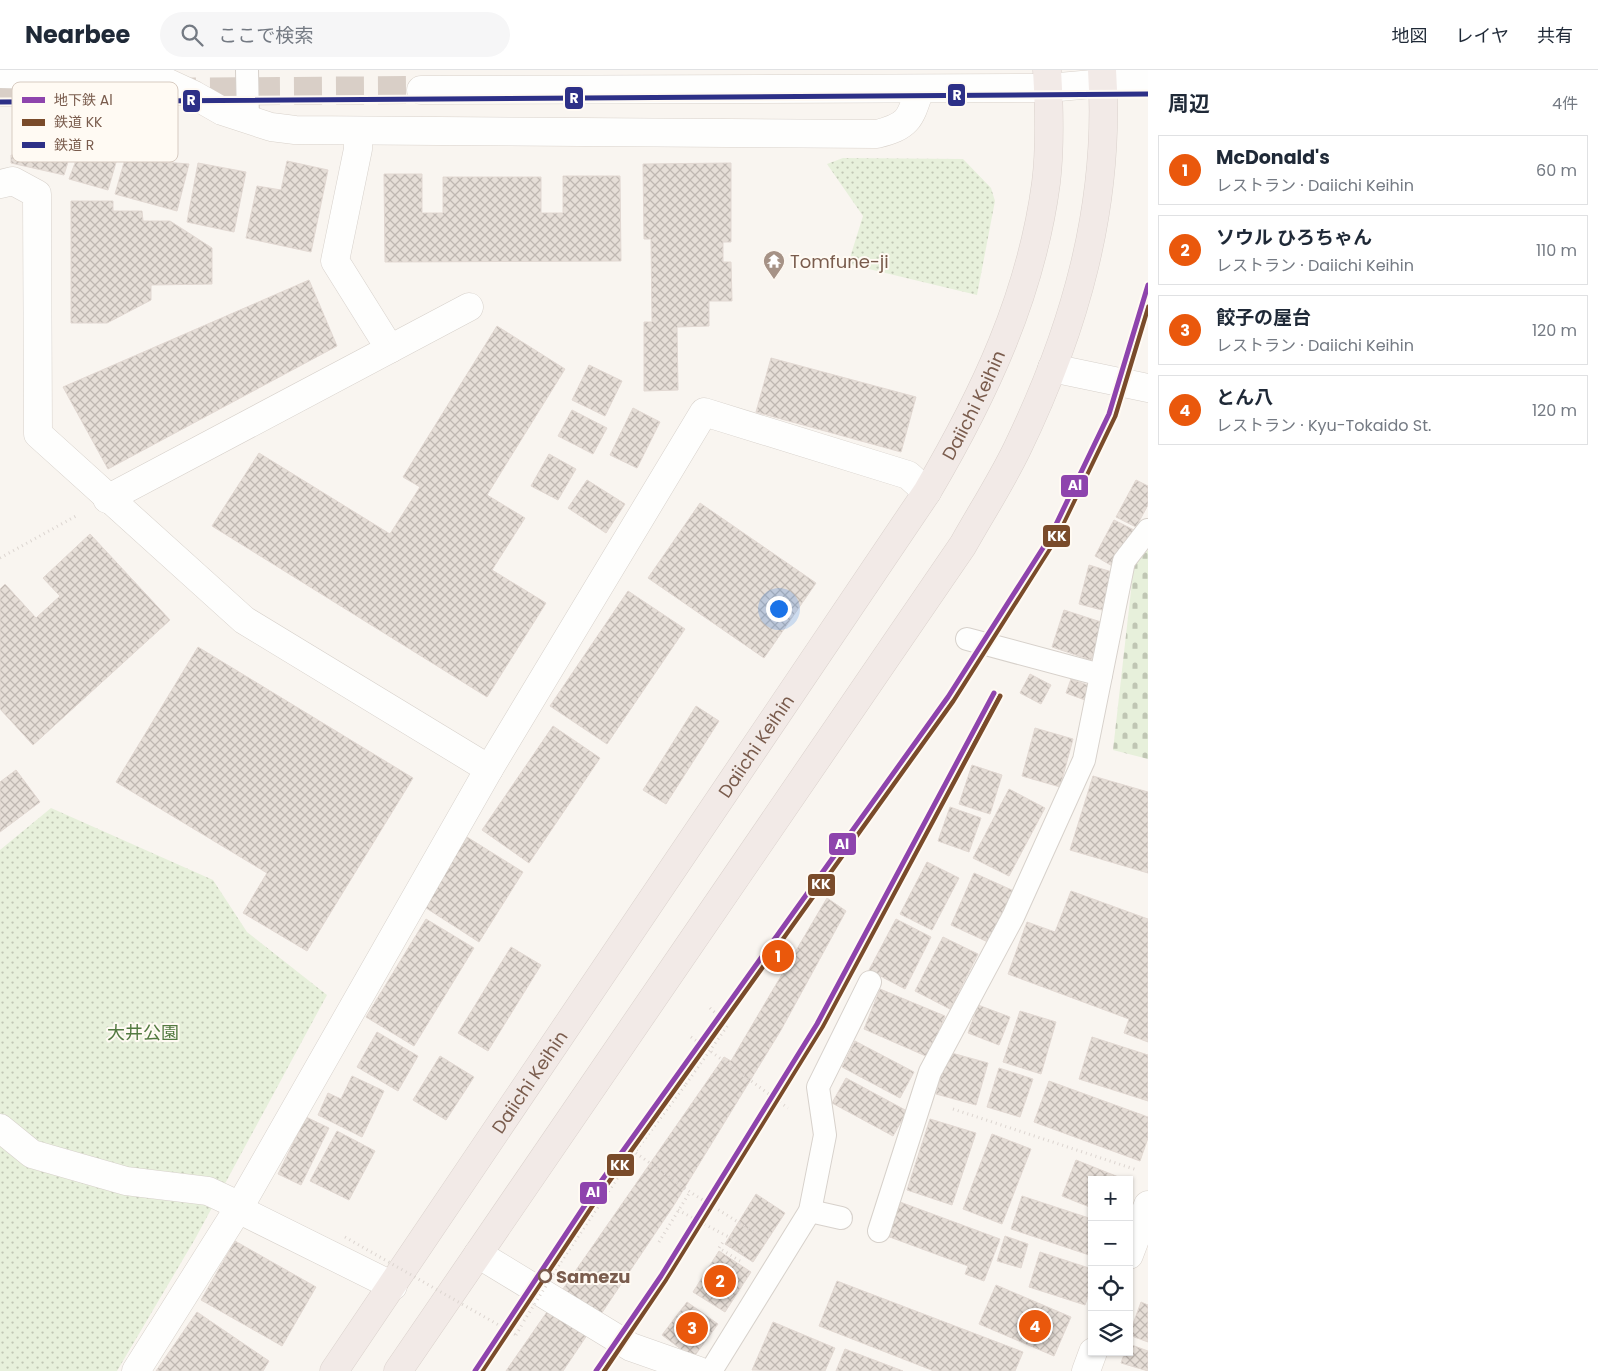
<!DOCTYPE html>
<html lang="ja">
<head>
<meta charset="utf-8">
<style>
  :root { --surface:#fff; --page:#f6f6f7; --text:#1f2937; --muted:#747a83; --line:#e0e1e3; --accent:#ea580c }
  body { margin:0; font-family:Poppins,"Noto Sans JP",sans-serif; background:var(--page); color:var(--text) }
  .controls { position:absolute; right:15px; bottom:15px; display:grid; overflow:hidden; border-radius:0px; box-shadow:0 1px 4px #0004 }
  .controls button { width:45px; height:45px; display:grid; place-items:center; padding:0; border:0; border-bottom:1px solid var(--line); background:var(--surface); color:var(--text); font:25px sans-serif }
  .you { position:absolute; left:778px; top:538px; width:18px; height:18px; margin:-12px; border:4px solid #fff; border-radius:50%; background:#1a73e8; box-shadow:0 0 0 8px #1a73e833 }
  .badge { display:grid; place-items:center; width:32px; height:32px; border-radius:50%; background:var(--accent); color:#fff; font-size:16px; font-weight:700 }
  .pin { position:absolute; translate:-50% -50%; border:2px solid #fff; box-shadow:0 1px 5px #0006 }
  .list { margin:0; padding:0; list-style:none }
  h2 { display:flex; justify-content:space-between; align-items:center; height:65px; margin:0; padding:0 20px; font-size:21px }
  h2 small { font-size:16px; font-weight:400; color:var(--muted) }
  .list li { display:grid; grid-template-columns:32px 1fr auto; gap:15px; align-items:center; box-sizing:border-box; height:70px; margin:0 10px 10px; padding:0 10px; border:1px solid var(--line); border-radius:0px }
  .list b { display:block; font-size:19px; white-space:nowrap }
  .list p { margin:0; font-size:16px; white-space:nowrap; color:var(--muted) }
  .list em { font-size:16px; font-style:normal; color:var(--muted) }
  .icon { flex:none; width:28px; height:28px; fill:none; stroke:currentColor; stroke-width:2; stroke-linecap:round; stroke-linejoin:round }
  .map { position:relative; flex:none; width:1148px; height:1301px; overflow:hidden }
  header { display:flex; align-items:center; gap:30px; box-sizing:border-box; height:70px; padding:0 25px; background:var(--surface); border-bottom:1px solid var(--line) }
  header strong { font-size:24px }
  nav { display:flex; gap:28px; margin-inline-start:auto; font-size:18px }
  .search { width:350px; height:45px; background:var(--page); display:flex; align-items:center; gap:12px; box-sizing:border-box; padding:0 18px; border-radius:28px; color:var(--muted); font-size:19px }
  main { display:flex }
  aside { flex:1; background:var(--surface) }
  .map>svg:first-child { display:block }
  .grass { fill:url(#grass-dots) }
  .cemetery { fill:url(#cemetery-stones) }
  .building { fill:url(#building-cross-hatch); stroke:#e2d8d2 }
  .lines { fill:none; stroke-linecap:round; stroke-linejoin:round }
  .secondary-tunnel { stroke:#d9cfc7; stroke-width:28; stroke-dasharray:28 14; stroke-linecap:butt }
  .lane-casing { stroke:#d7d1cb; stroke-width:24 }
  .street-casing { stroke:#d7d1cb; stroke-width:29 }
  .secondary-casing { stroke:#d9d2cb; stroke-width:29 }
  .highway-casing { stroke:#dad1cc; stroke-width:29 }
  .path { stroke:#dcd5d0; stroke-width:3; stroke-dasharray:1 4; stroke-linecap:butt }
  .lane { stroke:#fefefd; stroke-width:22 }
  .street { stroke:#fefefd; stroke-width:28 }
  .secondary { stroke:#fefefd; stroke-width:28 }
  .highway { stroke:#f2eae7; stroke-width:28 }
  .path-bridge { stroke:#dcd5d0; stroke-width:3; stroke-dasharray:1 4; stroke-linecap:butt }
  .rail-1-casing { stroke:#fffaf3; stroke-width:9 }
  .rail-2-casing { stroke:#fffaf3; stroke-width:9 }
  .rail-1 { stroke:#7a4b2a; stroke-width:5 }
  .rail-2 { stroke:#2d3087; stroke-width:5 }
  .metro-1-casing { stroke:#fffaf3; stroke-width:9 }
  .metro-1 { stroke:#8e44ad; stroke-width:5 }
  .stop-dot { fill:#fffaf3; stroke:#7a5c4d; stroke-width:2.5 }
  .labels { text-anchor:middle; dominant-baseline:central; stroke-width:4; stroke-linejoin:round; paint-order:stroke }
  .poi-label { font-size:18px; fill:#7a5c4d; stroke:#fffaf3; text-anchor:start }
  .street-label { font-size:18px; fill:#7a5c4d; stroke:#fffaf3 }
  .park-label { font-size:18px; fill:#537a41; stroke:#fffaf3 }
  .stop-label { font-size:18px; font-weight:bold; fill:#7a5c4d; stroke:#fffaf3; text-anchor:start }
  .key { fill:#fffaf3; stroke:#d7cbc1; stroke-width:1 }
  .key-label { font-size:14px; fill:#7a5c4d }
  .line-badge { stroke:#fffaf3; stroke-width:2 }
  .badge-label { font-size:14px; text-anchor:middle; font-weight:bold; fill:#fff }
</style>
</head>
<body>
<header>
<strong>Nearbee</strong>
<div class="search"><svg class="icon" aria-label="search" viewBox="0 0 24 24"><circle cx="10" cy="10" r="6"/><path d="M15 15l6 6"/></svg>ここで検索</div>
<nav><a>地図</a><a>レイヤ</a><a>共有</a></nav>
</header>
<main>
<div class="map">
<svg width="1148" height="1301" viewBox="0 0 1148 1301">
  <defs>
    <pattern id="grass-dots" width="8" height="8" patternUnits="userSpaceOnUse" patternTransform="scale(1.25)"><rect width="8" height="8" fill="#e7f0db"/><path d="M2 2h.1M6 6h.1" fill="none" stroke="#c0c6b4" stroke-width="1.8" stroke-linecap="round"/></pattern>
    <pattern id="cemetery-stones" width="16" height="16" patternUnits="userSpaceOnUse" patternTransform="scale(1.25)"><rect width="16" height="16" fill="#e7f0db"/><path d="M2 7V4a2 2 0 0 1 4 0v3zM10 15v-3a2 2 0 0 1 4 0v3z" fill="#c0c6b4"/></pattern>
    <pattern id="building-cross-hatch" width="8" height="8" patternUnits="userSpaceOnUse" patternTransform="scale(1.25)"><rect width="8" height="8" fill="#e6ded7"/><path d="M0 0l8 8M0 8l8-8" fill="none" stroke="#bfb7b1"/></pattern>
  </defs>
  <rect width="100%" height="100%" fill="#f9f5f0"/>
  <g class="grass">
    <polygon points="843,88 963,89 991,118 995,131 977,225 848,194 863,146 827,94"/>
    <polygon points="51,738 213,810 247,862 327,925 195,1169 117,1301 0,1301 0,780"/>
  </g>
  <polygon class="cemetery" points="1148,480 1148,689 1113,680 1134,494"/>
  <g class="building">
    <polygon points="11,85 70,85 64,105 11,93"/>
    <polygon points="78,85 117,89 108,120 69,109"/>
    <polygon points="125,89 189,94 177,141 115,124"/>
    <polygon points="287,91 328,100 311,182 246,168 257,116 281,120"/>
    <polygon points="198,93 246,102 234,162 187,152"/>
    <polygon points="731,93 731,172 723,172 723,192 731,192 732,231 709,231 709,256 677,257 678,320 644,321 644,252 652,252 651,169 644,169 643,94"/>
    <polygon points="384,104 422,104 422,143 443,143 443,107 541,107 541,143 563,143 563,106 620,106 621,191 385,192"/>
    <polygon points="71,131 113,131 113,141 142,141 143,151 170,151 212,178 212,214 151,215 151,230 107,253 71,253"/>
    <polygon points="309,210 337,276 108,399 63,317"/>
    <polygon points="497,256 565,299 487,425 525,448 492,500 546,533 487,627 212,456 259,383 390,464 420,417 403,407"/>
    <polygon points="771,288 916,327 901,382 756,342"/>
    <polygon points="589,295 622,311 605,346 572,330"/>
    <polygon points="633,338 660,352 637,398 610,385"/>
    <polygon points="572,340 607,358 593,384 558,366"/>
    <polygon points="549,384 576,399 558,430 531,416"/>
    <polygon points="587,410 625,434 606,463 568,438"/>
    <polygon points="1136,410 1148,416 1148,435 1136,457 1116,447"/>
    <polygon points="700,433 816,513 764,588 648,508"/>
    <polygon points="1114,450 1134,460 1114,497 1095,486"/>
    <polygon points="90,464 170,550 33,675 0,639 0,519 5,514 36,548 60,526 43,508"/>
    <polygon points="1089,495 1112,502 1102,540 1079,534"/>
    <polygon points="628,521 685,559 607,674 550,636"/>
    <polygon points="1064,540 1104,553 1091,590 1052,577"/>
    <polygon points="198,577 413,708 307,881 243,843 267,803 116,712"/>
    <polygon points="1030,604 1051,615 1041,634 1020,623"/>
    <polygon points="1071,609 1090,616 1085,630 1066,623"/>
    <polygon points="696,636 719,651 666,734 643,720"/>
    <polygon points="553,656 600,688 529,793 482,760"/>
    <polygon points="1035,658 1073,669 1060,717 1022,706"/>
    <polygon points="972,695 1002,705 990,744 959,734"/>
    <polygon points="16,700 40,732 0,762 0,712"/>
    <polygon points="1093,706 1148,722 1148,803 1070,780"/>
    <polygon points="1009,719 1045,738 1009,806 973,788"/>
    <polygon points="950,737 981,748 969,782 938,771"/>
    <polygon points="467,767 523,802 479,872 423,836"/>
    <polygon points="927,792 959,808 932,860 900,844"/>
    <polygon points="974,803 1014,821 990,873 951,855"/>
    <polygon points="1071,821 1148,849 1148,972 1124,963 1129,949 1008,904 1027,852 1055,862"/>
    <polygon points="827,828 846,841 781,960 674,1135 563,1301 506,1301 724,987 731,991"/>
    <polygon points="426,849 474,878 414,976 366,947"/>
    <polygon points="896,849 931,867 905,919 869,900"/>
    <polygon points="943,867 978,884 950,939 915,921"/>
    <polygon points="511,877 541,895 488,981 458,963"/>
    <polygon points="880,919 945,946 928,987 864,959"/>
    <polygon points="978,935 1010,947 999,975 968,963"/>
    <polygon points="1020,941 1056,952 1041,1004 1003,992"/>
    <polygon points="377,962 418,986 398,1021 357,997"/>
    <polygon points="1092,967 1148,985 1148,1031 1079,1009"/>
    <polygon points="855,971 914,1002 900,1028 842,997"/>
    <polygon points="948,982 988,993 976,1035 936,1024"/>
    <polygon points="440,986 474,1007 446,1050 413,1030"/>
    <polygon points="999,998 1033,1009 1020,1047 987,1037"/>
    <polygon points="352,1006 384,1021 362,1067 318,1045 328,1023 341,1029"/>
    <polygon points="846,1008 907,1041 893,1066 832,1033"/>
    <polygon points="1049,1011 1148,1047 1148,1068 1140,1091 1034,1052"/>
    <polygon points="306,1047 329,1058 301,1115 278,1104"/>
    <polygon points="930,1049 976,1063 952,1135 907,1120"/>
    <polygon points="337,1061 375,1081 349,1130 310,1111"/>
    <polygon points="992,1064 1031,1079 1002,1154 963,1139"/>
    <polygon points="1076,1090 1126,1110 1092,1110 1092,1138 1062,1126"/>
    <polygon points="756,1124 785,1143 753,1192 725,1174"/>
    <polygon points="1022,1126 1092,1149 1092,1186 1011,1159"/>
    <polygon points="900,1132 1000,1169 984,1211 965,1204 968,1196 887,1166"/>
    <polygon points="1005,1166 1028,1174 1021,1198 997,1191"/>
    <polygon points="235,1171 316,1217 282,1276 201,1230"/>
    <polygon points="719,1181 751,1202 725,1242 693,1222"/>
    <polygon points="1040,1182 1092,1199 1092,1215 1085,1235 1029,1217"/>
    <polygon points="837,1211 1023,1282 1015,1301 934,1301 819,1256"/>
    <polygon points="996,1215 1071,1247 1054,1286 979,1254"/>
    <polygon points="687,1232 718,1254 693,1288 662,1265"/>
    <polygon points="1141,1232 1148,1235 1148,1272 1129,1265"/>
    <polygon points="197,1242 269,1291 263,1301 156,1301"/>
    <polygon points="773,1252 835,1278 825,1301 752,1300"/>
    <polygon points="1129,1274 1148,1281 1148,1301 1121,1293 1125,1282 1129,1282"/>
    <polygon points="845,1279 903,1301 836,1301"/>
  </g>
  <g class="lines">
    <polyline class="secondary-tunnel" points="0,23 421,20"/>
    <g class="lane-casing">
      <g id="lane">
        <polyline points="247,0 248,50"/>
        <polyline points="967,569 1101,605"/>
        <polyline points="810,1141 841,1148"/>
        <polyline points="879,1161 930,1002 1013,847 1084,690 1124,491 1148,460"/>
        <polyline points="711,1301 810,1141 825,1065 818,1017 870,912"/>
      </g>
    </g>
    <g class="street-casing">
      <g id="street">
        <polyline points="358,61 358,79 335,191 390,279"/>
        <polyline points="0,114 13,111 37,124 38,364 244,550 489,699"/>
        <polyline points="1052,298 1148,318"/>
        <polyline points="107,429 469,237"/>
        <polyline points="0,1058 32,1084 126,1111 208,1121 240,1136 238,1139 393,1216"/>
        <polyline points="240,1136 489,699 704,342 908,405 927,422"/>
        <polyline points="478,1184 631,1277 699,1301"/>
        <polyline points="136,1301 238,1139"/>
      </g>
    </g>
    <g class="secondary-casing">
      <g id="secondary">
        <path d="M0,4L131,7L164,11L194,25L222,41L271,57L295,60L877,64C909,56 910,49 920,19"/>
        <polyline points="421,20 1048,18 1148,9"/>
        <polyline points="1129,1185 1148,1135"/>
        <polyline points="1086,1301 1093,1282"/>
      </g>
    </g>
    <g class="highway-casing">
      <g id="highway">
        <path id="s1" d="M334,1301L927,422C984,325 1031,226 1046,113C1050,81 1049,33 1047,0"/>
        <path d="M398,1301L963,475C981,443 1001,412 1017,379C1075,259 1111,135 1102,0"/>
      </g>
    </g>
    <g class="path">
      <polyline points="0,488 76,446"/>
      <polyline points="710,938 728,955"/>
      <polyline points="691,967 788,1038"/>
      <polyline points="953,1039 1137,1100"/>
      <polyline points="636,1083 690,1122 757,1164"/>
      <polyline points="678,1140 738,1172 746,1179"/>
      <polyline points="659,1172 690,1122"/>
      <polyline points="740,1191 719,1178 723,1172 744,1184"/>
      <polyline points="561,1192 635,1082 686,1014"/>
      <polyline points="516,1265 523,1253"/>
    </g>
    <use href="#lane" class="lane"/>
    <use href="#street" class="street"/>
    <use href="#secondary" class="secondary"/>
    <use href="#highway" class="highway"/>
    <g class="path-bridge">
      <polyline points="686,1014 728,955"/>
      <polyline points="345,1167 516,1265"/>
      <polyline points="524,1251 559,1195"/>
    </g>
    <g class="rail-1-casing">
      <g id="rail-1">
        <polyline points="482,1301 602,1121 953,631 1055,470 1115,346 1148,237"/>
        <polyline points="604,1301 666,1209 822,957 1000,626"/>
      </g>
    </g>
    <g class="rail-2-casing">
      <polyline id="rail-2" points="0,32 1148,24"/>
    </g>
    <use href="#rail-1" class="rail-1"/>
    <use href="#rail-2" class="rail-2"/>
    <g class="metro-1-casing">
      <g id="metro-1">
        <polyline points="475,1301 597,1117 948,627 1050,467 1109,344 1148,215"/>
        <polyline points="596,1301 661,1206 817,954 994,623"/>
      </g>
    </g>
    <use href="#metro-1" class="metro-1"/>
  </g>
  <defs>
    <g id="temple-pin" transform="scale(1.125)"><path d="M0 17L-7.5 6A9.5 9.5 0 1 1 7.5 6Z" fill="#a69286" stroke="#fffaf3"/><path d="M0-6L5-2H3V0L6.5 2.5H4V6H1.5V3h-3V6H-4V2.5H-6.5L-3 0V-2H-5Z" fill="#fff"/></g>
  </defs>
  <g fill-rule="evenodd">
    <use href="#temple-pin" x="774" y="191"/>
  </g>
  <circle class="stop-dot" cx="545" cy="1206" r="6"/>
  <g class="labels">
    <g class="poi-label">
      <text x="790" y="191">Tomfune-ji</text>
    </g>
    <g class="street-label">
      <text stroke="none"><textPath href="#s1" startOffset="1159">Daiichi Keihin</textPath></text>
      <text stroke="none"><textPath href="#s1" startOffset="754">Daiichi Keihin</textPath></text>
      <text stroke="none"><textPath href="#s1" startOffset="349">Daiichi Keihin</textPath></text>
    </g>
    <g class="park-label">
      <text x="143" y="962">大井公園</text>
    </g>
    <g class="stop-label">
      <text x="556" y="1206">Samezu</text>
    </g>
  </g>
  <rect x="12" y="12" width="166" height="80" rx="8" class="key"/>
  <rect x="22" y="27" width="23" height="6" fill="#8e44ad"/>
  <rect x="22" y="49" width="23" height="7" fill="#7a4b2a"/>
  <rect x="22" y="72" width="23" height="6" fill="#2d3087"/>
  <g class="key-label">
    <text x="54" y="35">地下鉄 Al</text>
    <text x="54" y="57">鉄道 KK</text>
    <text x="54" y="80">鉄道 R</text>
  </g>
  <g class="line-badge">
    <rect x="947" y="13" width="19" height="24" rx="5" fill="#2d3087"/>
    <rect x="564" y="16" width="20" height="24" rx="5" fill="#2d3087"/>
    <rect x="182" y="19" width="19" height="24" rx="5" fill="#2d3087"/>
    <rect x="1060" y="404" width="29" height="24" rx="5" fill="#8e44ad"/>
    <rect x="1042" y="454" width="29" height="24" rx="5" fill="#7a4b2a"/>
    <rect x="828" y="762" width="29" height="24" rx="5" fill="#8e44ad"/>
    <rect x="807" y="803" width="29" height="24" rx="5" fill="#7a4b2a"/>
    <rect x="606" y="1083" width="29" height="24" rx="5" fill="#7a4b2a"/>
    <rect x="579" y="1111" width="29" height="24" rx="5" fill="#8e44ad"/>
  </g>
  <g class="badge-label">
    <text x="957" y="30">R</text>
    <text x="574" y="33">R</text>
    <text x="191" y="35">R</text>
    <text x="1075" y="420">Al</text>
    <text x="1057" y="471">KK</text>
    <text x="842" y="779">Al</text>
    <text x="821" y="819">KK</text>
    <text x="620" y="1100">KK</text>
    <text x="593" y="1127">Al</text>
  </g>
</svg>
<div class="controls">
<button>+</button>
<button>−</button>
<button><svg class="icon" aria-label="locate" viewBox="0 0 24 24"><circle cx="12" cy="12" r="6"/><path d="M12 2v4M12 18v4M2 12h4M18 12h4"/></svg></button>
<button><svg class="icon" aria-label="layers" viewBox="0 0 24 24"><path d="M12 4l9 5-9 5-9-5zM3 14l9 5 9-5"/></svg></button>
</div>
<div class="you"></div>
<div class="pin badge" style="left:778px;top:886px">1</div>
<div class="pin badge" style="left:720px;top:1211px">2</div>
<div class="pin badge" style="left:692px;top:1258px">3</div>
<div class="pin badge" style="left:1035px;top:1256px">4</div>
</div>
<aside>
<h2>周辺<small>4件</small></h2>
<ul class="list">
<li><span class="badge">1</span><div><b>McDonald's</b><p>レストラン · Daiichi Keihin</p></div><em>60 m</em></li>
<li><span class="badge">2</span><div><b>ソウル ひろちゃん</b><p>レストラン · Daiichi Keihin</p></div><em>110 m</em></li>
<li><span class="badge">3</span><div><b>餃子の屋台</b><p>レストラン · Daiichi Keihin</p></div><em>120 m</em></li>
<li><span class="badge">4</span><div><b>とん八</b><p>レストラン · Kyu-Tokaido St.</p></div><em>120 m</em></li>
</ul>
</aside>
</main>
</body>
</html>
